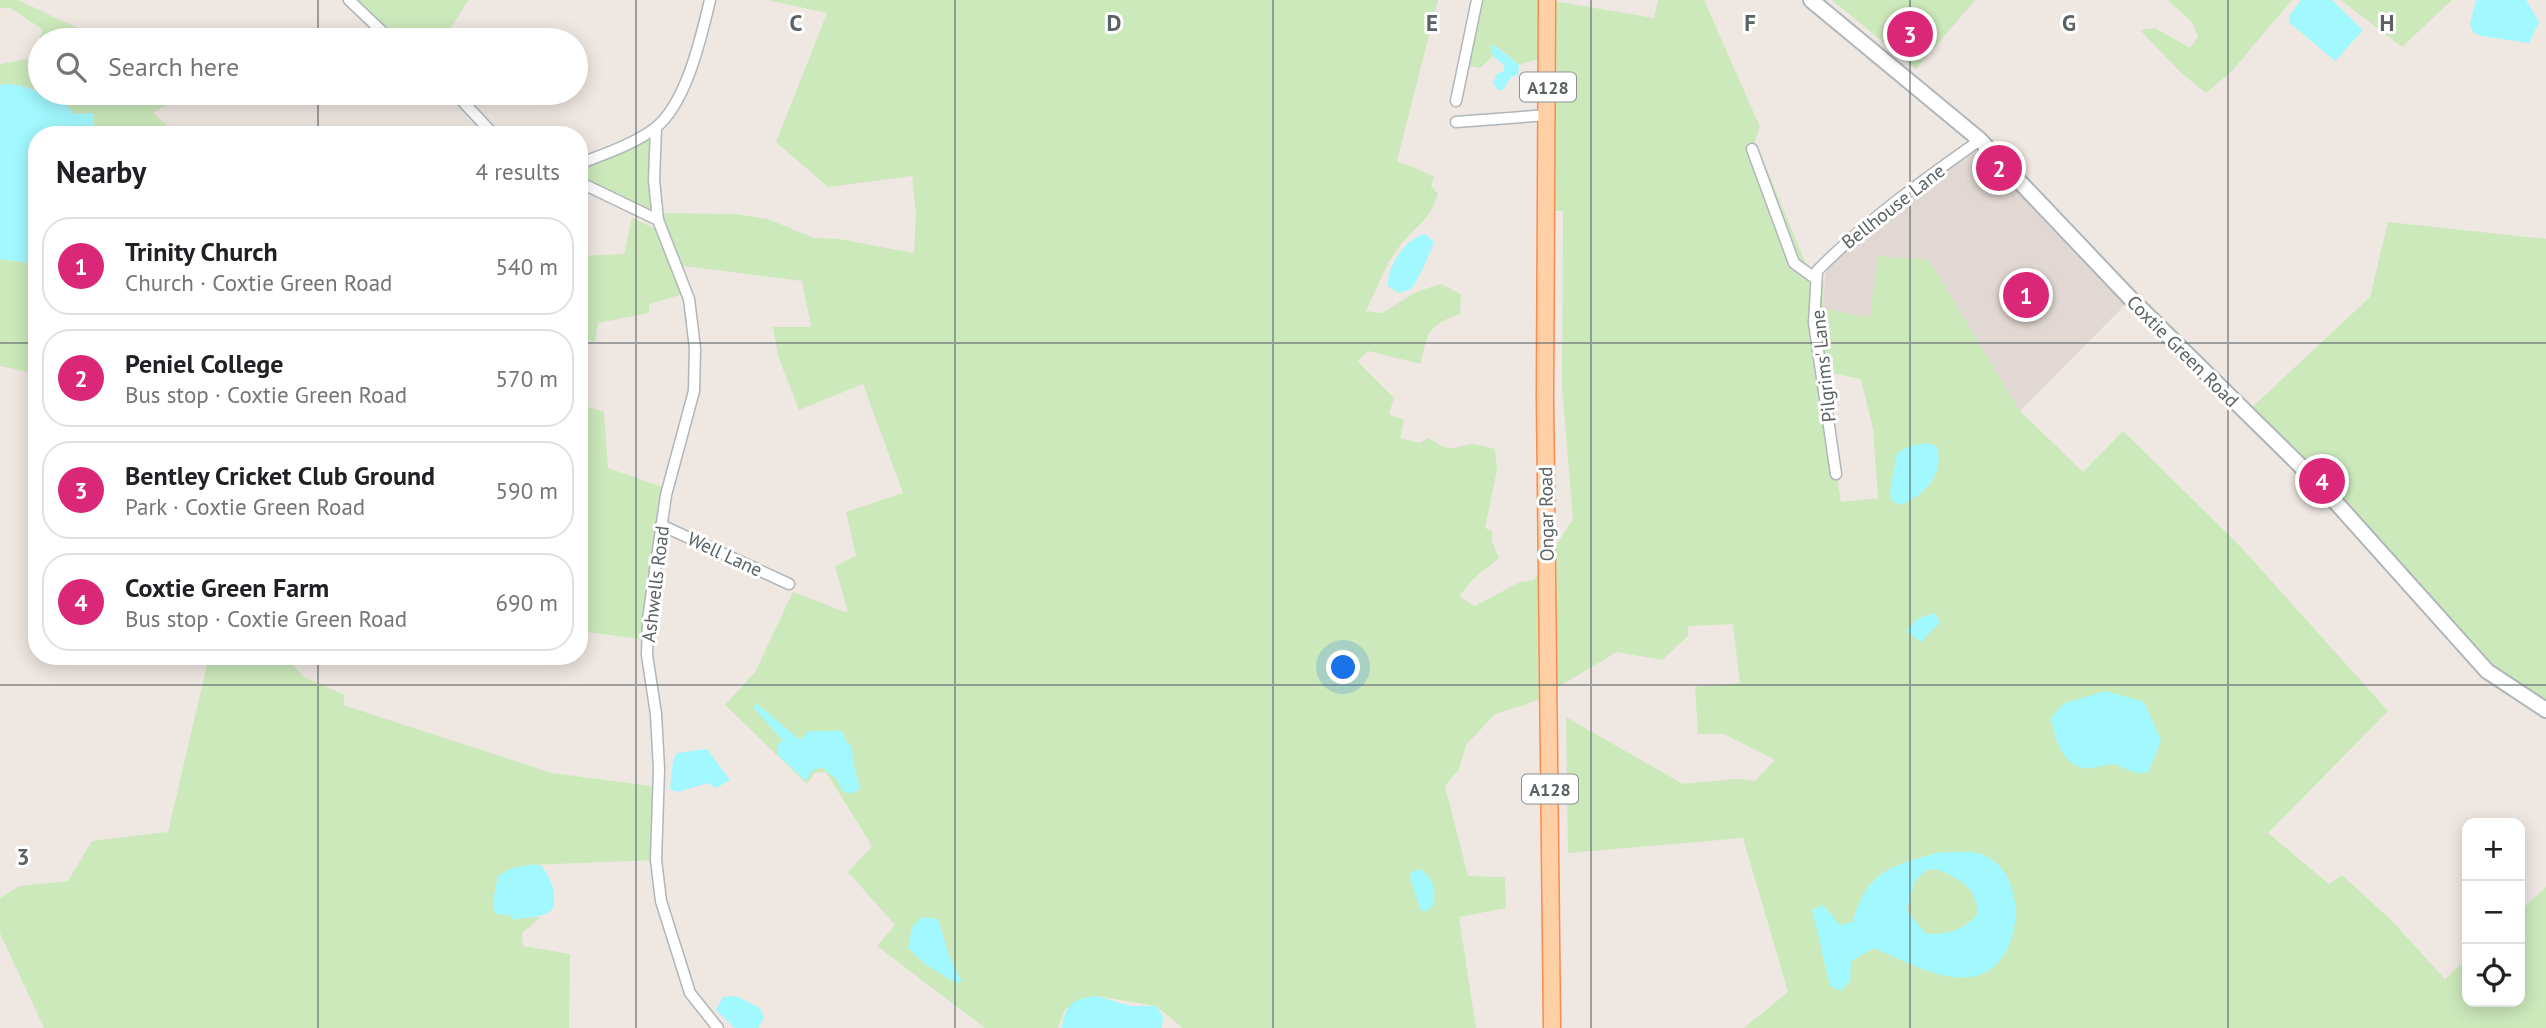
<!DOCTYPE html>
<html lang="en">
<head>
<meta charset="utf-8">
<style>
  :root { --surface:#fff; --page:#f6f6f6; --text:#202124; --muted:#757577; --line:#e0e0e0; --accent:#db2777 }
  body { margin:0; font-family:"PT Sans",sans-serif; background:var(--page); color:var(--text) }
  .controls { position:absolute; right:21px; bottom:21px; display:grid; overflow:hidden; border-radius:14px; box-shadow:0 4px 18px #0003 }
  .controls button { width:63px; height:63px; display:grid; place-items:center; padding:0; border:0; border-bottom:2px solid var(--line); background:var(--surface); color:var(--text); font:35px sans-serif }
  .you { position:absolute; left:1344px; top:668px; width:24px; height:24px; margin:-18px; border:5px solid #fff; border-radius:50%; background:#1a73e8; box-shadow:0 0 0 10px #1a73e833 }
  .badge { display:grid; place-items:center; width:46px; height:46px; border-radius:50%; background:var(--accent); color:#fff; font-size:23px; font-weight:700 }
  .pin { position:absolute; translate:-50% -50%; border:4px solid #fff; box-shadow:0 2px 7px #0006 }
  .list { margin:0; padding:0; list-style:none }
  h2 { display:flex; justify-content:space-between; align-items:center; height:91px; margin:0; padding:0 28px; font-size:30px }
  h2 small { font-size:23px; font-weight:400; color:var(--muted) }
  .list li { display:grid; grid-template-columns:46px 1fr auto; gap:21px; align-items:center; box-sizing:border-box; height:98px; margin:0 14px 14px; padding:0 14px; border:2px solid var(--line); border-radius:28px }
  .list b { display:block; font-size:26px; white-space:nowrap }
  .list p { margin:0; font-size:23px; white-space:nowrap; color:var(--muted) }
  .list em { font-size:23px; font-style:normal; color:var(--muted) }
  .icon { flex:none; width:38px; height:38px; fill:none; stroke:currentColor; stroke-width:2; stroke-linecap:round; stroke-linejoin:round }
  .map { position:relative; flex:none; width:2546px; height:1028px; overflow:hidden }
  .search { position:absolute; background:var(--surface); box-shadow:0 4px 18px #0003; left:28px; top:28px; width:560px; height:77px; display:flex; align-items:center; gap:18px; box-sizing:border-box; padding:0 24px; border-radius:38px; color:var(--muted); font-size:26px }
  .panel { position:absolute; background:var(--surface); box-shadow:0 4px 18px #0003; left:28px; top:126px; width:560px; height:539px; border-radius:28px }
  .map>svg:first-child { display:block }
  .education { fill:#e1d8d3 }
  .green { fill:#cce9bc; fill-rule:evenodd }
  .water { fill:#a1f9ff; fill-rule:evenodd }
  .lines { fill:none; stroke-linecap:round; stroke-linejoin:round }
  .street-casing { stroke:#b0b6b9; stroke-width:13 }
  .secondary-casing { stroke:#afb6b9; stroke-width:18 }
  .primary-casing { stroke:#fe8a4b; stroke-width:19 }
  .street { stroke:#fff; stroke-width:10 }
  .secondary { stroke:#fff; stroke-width:14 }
  .primary { stroke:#ffd0a6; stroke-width:16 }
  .grid { fill:none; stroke:#5a6264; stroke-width:2; stroke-opacity:0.55 }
  .labels { text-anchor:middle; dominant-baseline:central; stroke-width:6; stroke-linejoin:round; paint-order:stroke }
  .shield { fill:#fff; stroke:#8c9192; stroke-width:2 }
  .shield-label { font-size:18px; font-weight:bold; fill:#5a6264 }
  .street-label { font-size:19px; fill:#5a6264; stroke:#fff }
  .grid-label { font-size:23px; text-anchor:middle; font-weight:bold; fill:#5a6264; stroke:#fff; stroke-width:6; stroke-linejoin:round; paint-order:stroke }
</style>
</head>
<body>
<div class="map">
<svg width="2546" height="1028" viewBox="0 0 2546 1028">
  <rect width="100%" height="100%" fill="#efe7e2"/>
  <polygon class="education" points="1978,150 2129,301 1902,530 1862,379 1823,308 1825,275 1829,264 1908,195"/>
  <g class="green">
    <polygon points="0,0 18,0 88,33 96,40 40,40 40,91 19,85 0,86 0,64 33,58 43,30 11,8 0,8"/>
    <polygon points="349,0 468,0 444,40 391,40"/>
    <path d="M768,0H1438L1397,161L1434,176L1431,186L1438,194C1428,222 1420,222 1403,242C1386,262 1377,288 1366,311L1382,313L1416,292L1441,284L1461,294L1460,314C1428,325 1427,333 1421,364L1368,351L1357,361L1394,398L1389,414L1404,420L1400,438L1419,443L1429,438C1449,453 1449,448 1472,444C1478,444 1489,448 1495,449L1497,470L1485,528L1492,531V542L1499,558L1473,579L1459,596L1475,606L1520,582L1534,580L1573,519L1562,387L1563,211H1546L1547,56L1518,65L1498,47L1491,46L1493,56L1480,68L1464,65L1477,0H1547L1654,18L1658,0H1704L1760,127L1752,149L1761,155L1805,262L1824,282L1823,308L1870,318L1878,256L1929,260L2020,411L2083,472L2123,431L2240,546L2388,711L2268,833L2329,884L2342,875L2392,921L2445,979L2467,959V1002H2520V911L2546,887V1028H1744L1788,992L1743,838L1568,853L1566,717L1683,784L1736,779L1755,781L1775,760L1724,734H1698L1695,687L1740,683L1733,624L1688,626V636L1662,660L1617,652L1533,702L1495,714L1466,745L1459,769L1445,786L1468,876L1505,877L1506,908L1459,917L1476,1028H1183L1156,1006L1096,996L1065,1009L1058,1028H985L877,946L895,925L848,872L872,846L826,772L814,773L807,784L725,705L755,672L793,592L848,613L835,566L856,556L846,512L903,493L863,384L799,410L778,356L773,327H811L802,281L676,265L687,293L649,304V313L598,323L595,342L579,339V256L624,254L632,218L656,229L666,225L662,213L734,214L768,219L814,238L839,239L914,253L916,213L912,176L828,187L776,142L827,13ZM1821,371L1861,379L1873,429L1878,498L1841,502Z"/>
    <polygon points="1832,0 1975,0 1916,69"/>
    <polygon points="2167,0 2292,0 2232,71 2206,93 2180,72 2140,30 2155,28 2190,48 2198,36 2191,21"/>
    <polygon points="2341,0 2452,0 2402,47"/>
    <polygon points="45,93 154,93 167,104 153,113 178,135 94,135 93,113 74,114 63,100"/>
    <polygon points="656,128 658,220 579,182 579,164"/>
    <polygon points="2388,222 2546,239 2546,711 2517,694 2246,413 2370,297"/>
    <polygon points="0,259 37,264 37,374 0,366"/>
    <polygon points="579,404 604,412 608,468 668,489 647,640 579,631"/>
    <polygon points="209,656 294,656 290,662 304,677 345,695 343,705 552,773 658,787 656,860 530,865 509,915 517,918 541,917 522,933 523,946 570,954 569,1028 44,1028 0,933 0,898 19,886 68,881 92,841 168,832"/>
  </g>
  <g class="water">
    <polygon points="2301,0 2332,0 2363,30 2335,61 2289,22 2289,16"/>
    <polygon points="2476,0 2526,0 2539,22 2529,43 2481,36 2473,32 2470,24"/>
    <polygon points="1494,45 1519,65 1518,75 1511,77 1503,90 1498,90 1493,83 1497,74 1504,71 1504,65 1493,56 1491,46"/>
    <polygon points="3,84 19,85 63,100 74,114 93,113 94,135 37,135 37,264 0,259 0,86"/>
    <path d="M1425,234L1434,242C1430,253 1418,281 1411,289L1399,293L1388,286C1386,267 1406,238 1425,234Z"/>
    <path d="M1927,443L1937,447C1945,473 1924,496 1901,505L1892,501L1890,491L1897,453L1910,446Z"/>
    <polygon points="1935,613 1940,622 1921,642 1906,631 1917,619"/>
    <path d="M2106,691L2144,702L2161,741L2148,772C2134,775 2130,770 2117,765C2108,762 2095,770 2084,768C2062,765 2054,736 2051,717L2065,703Z"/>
    <polygon points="756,703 800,740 809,731 842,731 846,741 852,746 853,762 860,788 854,793 843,792 837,780 822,767 812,771 806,781 778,755 777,744 783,741 754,708"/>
    <polygon points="707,749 730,780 716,788 708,783 677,792 670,789 673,761 677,753"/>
    <path d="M1941,852C1953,853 1973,850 1984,855C2033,877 2022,971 1971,977C1938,981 1903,960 1874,948L1851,961L1850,981L1841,991L1830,986L1812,909L1821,907L1822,904L1840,925L1853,922C1867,869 1894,865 1941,852ZM1937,869C1961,880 1975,886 1978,913C1965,930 1947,935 1926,934L1907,911L1915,881L1926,870Z"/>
    <path d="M530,865H540C551,877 558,895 552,910C541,919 526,916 514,920L509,915L495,914L493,902L498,876L513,868Z"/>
    <path d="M1420,869C1434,879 1437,891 1432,907L1424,912L1420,909L1410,877L1412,872Z"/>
    <polygon points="922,917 938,919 949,956 962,982 956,983 926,965 908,948 912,927"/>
    <polygon points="736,996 760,1008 764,1018 758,1028 735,1028 716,1010 723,997"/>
    <path d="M1096,996L1131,1006H1156L1163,1016L1162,1028H1062C1064,1006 1074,998 1096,996Z"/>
  </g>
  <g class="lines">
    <g class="street-casing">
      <g id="street">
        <polyline points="349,0 391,40"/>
        <polyline points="455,93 494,135"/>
        <polyline points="1456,101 1477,0"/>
        <polyline points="1456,122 1548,115"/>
        <polyline points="1752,149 1794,263 1816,279"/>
        <path d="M579,164C604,154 632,145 654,129C686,105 701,38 710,0"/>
        <polyline points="579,182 658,220 654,180 656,128"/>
        <polyline points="658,220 689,299 695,348 694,391 666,495 648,619 647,655 656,714 659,769 656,860 661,901 690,993 718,1028"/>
        <path d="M1836,474L1814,323L1817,271C1866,221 1923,180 1980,140"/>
        <polyline points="661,525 789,584"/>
      </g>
    </g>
    <g class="secondary-casing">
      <polyline id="secondary" points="1811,0 1980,140 2131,299 2323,488 2487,671 2546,710"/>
    </g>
    <g class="primary-casing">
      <polyline id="primary" points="1547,0 1545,397 1552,1028"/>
    </g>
    <use href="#street" class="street"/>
    <use href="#secondary" class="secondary"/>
    <use href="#primary" class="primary"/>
  </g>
  <path class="grid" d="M318,0V40M636,0V1028M955,0V1028M1273,0V1028M1591,0V1028M1910,0V1028M2228,0V1028M318,93V135M0,343H37M579,343H2546M318,656V1028M0,685H2546"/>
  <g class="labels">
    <g class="shield">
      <rect x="1520" y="72.5" width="56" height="29" rx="5"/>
      <rect x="1522" y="774.5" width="56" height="29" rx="5"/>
    </g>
    <g class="shield-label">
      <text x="1548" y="87">A128</text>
      <text x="1550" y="789">A128</text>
    </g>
    <g class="street-label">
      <text transform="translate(1893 206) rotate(-38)">Bellhouse Lane</text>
      <text transform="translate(2183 351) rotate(45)">Coxtie Green Road</text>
      <text transform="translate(1823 366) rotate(-96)">Pilgrims' Lane</text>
      <text transform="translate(1546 514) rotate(-91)">Ongar Road</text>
      <text transform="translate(725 554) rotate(25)">Well Lane</text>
      <text transform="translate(655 584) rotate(-83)">Ashwells Road</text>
    </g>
  </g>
  <g class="grid-label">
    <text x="796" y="31">C</text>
    <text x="1114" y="31">D</text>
    <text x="1432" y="31">E</text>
    <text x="1750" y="31">F</text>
    <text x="2069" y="31">G</text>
    <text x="2387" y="31">H</text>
    <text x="23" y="865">3</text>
  </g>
</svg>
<div class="controls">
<button>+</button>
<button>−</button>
<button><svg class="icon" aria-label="locate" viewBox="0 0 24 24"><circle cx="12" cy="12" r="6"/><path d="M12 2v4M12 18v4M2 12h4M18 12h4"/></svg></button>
</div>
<div class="you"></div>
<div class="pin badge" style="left:2026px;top:295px">1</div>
<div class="pin badge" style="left:1999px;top:168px">2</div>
<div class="pin badge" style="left:1910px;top:34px">3</div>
<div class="pin badge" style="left:2322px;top:481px">4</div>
<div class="search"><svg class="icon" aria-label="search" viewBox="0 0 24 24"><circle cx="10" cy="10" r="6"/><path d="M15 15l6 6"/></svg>Search here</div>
<section class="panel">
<h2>Nearby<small>4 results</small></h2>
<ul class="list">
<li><span class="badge">1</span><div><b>Trinity Church</b><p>Church · Coxtie Green Road</p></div><em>540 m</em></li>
<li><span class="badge">2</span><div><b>Peniel College</b><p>Bus stop · Coxtie Green Road</p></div><em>570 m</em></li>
<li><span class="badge">3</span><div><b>Bentley Cricket Club Ground</b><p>Park · Coxtie Green Road</p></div><em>590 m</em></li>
<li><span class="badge">4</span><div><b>Coxtie Green Farm</b><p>Bus stop · Coxtie Green Road</p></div><em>690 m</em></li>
</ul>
</section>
</div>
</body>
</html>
